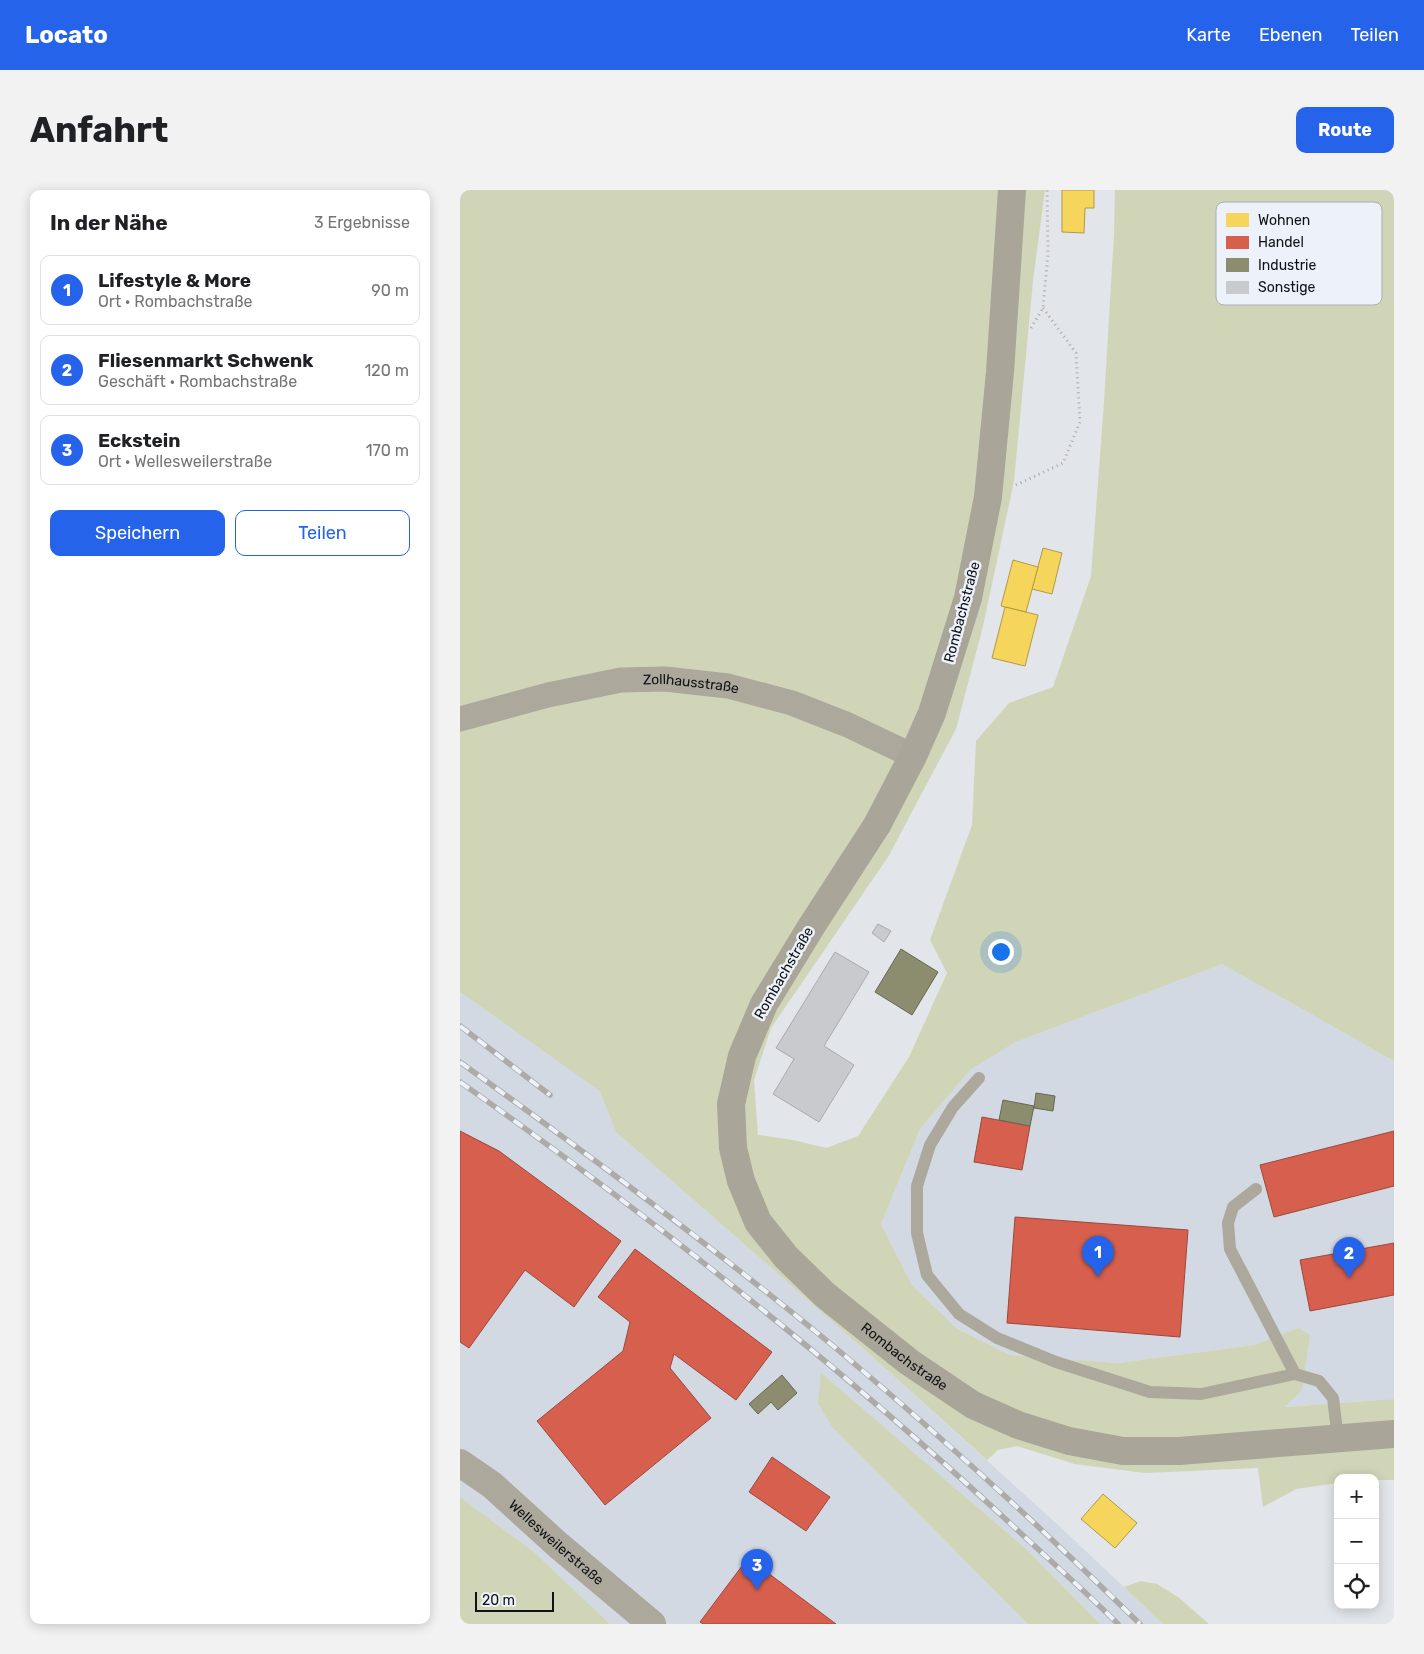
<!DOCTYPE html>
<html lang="de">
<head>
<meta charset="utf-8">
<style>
  :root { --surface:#fff; --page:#f2f2f2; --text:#202124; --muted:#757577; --line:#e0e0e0; --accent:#2563eb }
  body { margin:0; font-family:Rubik,sans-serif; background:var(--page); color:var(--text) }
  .controls { position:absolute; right:15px; bottom:15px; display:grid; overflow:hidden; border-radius:10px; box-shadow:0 2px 12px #0003 }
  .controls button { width:45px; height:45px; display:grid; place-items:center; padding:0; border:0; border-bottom:1px solid var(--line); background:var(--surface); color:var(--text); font:25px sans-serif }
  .scale { position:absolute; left:15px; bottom:12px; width:79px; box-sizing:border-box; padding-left:5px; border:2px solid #101215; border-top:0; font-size:14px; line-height:18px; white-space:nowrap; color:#101215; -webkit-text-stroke:4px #ecf1fa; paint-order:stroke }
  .you { position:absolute; left:540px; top:761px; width:18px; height:18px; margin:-12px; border:4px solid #fff; border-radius:50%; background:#1a73e8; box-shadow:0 0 0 8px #1a73e833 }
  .badge { display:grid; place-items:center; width:32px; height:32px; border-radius:50%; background:var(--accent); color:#fff; font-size:16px; font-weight:700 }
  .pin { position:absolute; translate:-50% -41px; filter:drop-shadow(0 1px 2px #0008) }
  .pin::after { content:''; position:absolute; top:26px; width:18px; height:15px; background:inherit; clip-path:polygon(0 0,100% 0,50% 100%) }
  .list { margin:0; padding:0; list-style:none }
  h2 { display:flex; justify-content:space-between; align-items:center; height:65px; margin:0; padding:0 20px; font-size:21px }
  h2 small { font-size:16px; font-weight:400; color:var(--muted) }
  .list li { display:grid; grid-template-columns:32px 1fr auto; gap:15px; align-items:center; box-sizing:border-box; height:70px; margin:0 10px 10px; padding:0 10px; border:1px solid var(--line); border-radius:10px }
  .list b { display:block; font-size:19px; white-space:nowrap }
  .list p { margin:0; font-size:16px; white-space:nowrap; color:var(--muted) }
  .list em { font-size:16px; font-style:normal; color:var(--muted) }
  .actions { display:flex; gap:10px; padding:15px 20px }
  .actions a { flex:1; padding:11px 0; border:1px solid var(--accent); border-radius:10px; text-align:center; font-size:18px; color:var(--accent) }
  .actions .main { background:var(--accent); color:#fff }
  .icon { flex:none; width:28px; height:28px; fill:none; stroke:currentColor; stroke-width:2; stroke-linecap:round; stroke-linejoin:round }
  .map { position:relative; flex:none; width:934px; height:1434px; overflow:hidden; border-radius:10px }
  header { display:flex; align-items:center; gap:30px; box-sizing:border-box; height:70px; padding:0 25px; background:var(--accent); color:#fff }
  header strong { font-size:24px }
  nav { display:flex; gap:28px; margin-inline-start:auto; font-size:18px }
  .intro { display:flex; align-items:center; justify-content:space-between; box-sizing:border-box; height:120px; padding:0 30px }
  h1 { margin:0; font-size:35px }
  .button { padding:12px 22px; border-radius:10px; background:var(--accent); color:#fff; font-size:18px; font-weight:700 }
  main { display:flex; gap:30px; padding:0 30px }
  aside { flex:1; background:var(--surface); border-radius:10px; box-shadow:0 2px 12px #0003 }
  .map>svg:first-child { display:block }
  .built { fill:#d2d9e2 }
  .green { fill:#d0d5b8 }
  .homes { fill:#f6d55c; stroke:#b19a47 }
  .shops { fill:#d6604d; stroke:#9b493c }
  .industry { fill:#8c8c6e; stroke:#676753 }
  .building { fill:#c8cace; stroke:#a9abae }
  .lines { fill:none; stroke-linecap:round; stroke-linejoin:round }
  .path { stroke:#abaaa6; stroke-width:3; stroke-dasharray:1 4; stroke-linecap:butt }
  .service { stroke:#aca89c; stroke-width:12 }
  .minor { stroke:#aca89c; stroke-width:25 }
  .tertiary { stroke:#aca89c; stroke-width:28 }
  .secondary { stroke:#a9a599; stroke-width:28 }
  .rail-casing { stroke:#acaba7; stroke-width:5.5 }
  .rail { stroke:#ecf1fa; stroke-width:4; stroke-dasharray:11; stroke-linecap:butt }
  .labels { text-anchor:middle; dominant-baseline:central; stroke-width:5; stroke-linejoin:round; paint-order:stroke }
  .street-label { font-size:14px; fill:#101215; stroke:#ecf1fa }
  .key { fill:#ecf1fa; stroke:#aaaeb5; stroke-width:1 }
  .key-label { font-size:14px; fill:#101215 }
</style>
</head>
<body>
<header>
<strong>Locato</strong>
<nav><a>Karte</a><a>Ebenen</a><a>Teilen</a></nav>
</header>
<div class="intro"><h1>Anfahrt</h1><a class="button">Route</a></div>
<main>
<aside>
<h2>In der Nähe<small>3 Ergebnisse</small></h2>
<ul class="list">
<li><span class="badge">1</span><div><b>Lifestyle &amp; More</b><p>Ort · Rombachstraße</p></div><em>90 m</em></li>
<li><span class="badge">2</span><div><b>Fliesenmarkt Schwenk</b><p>Geschäft · Rombachstraße</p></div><em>120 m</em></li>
<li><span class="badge">3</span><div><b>Eckstein</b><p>Ort · Wellesweilerstraße</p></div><em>170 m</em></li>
</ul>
<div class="actions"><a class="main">Speichern</a><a>Teilen</a></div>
</aside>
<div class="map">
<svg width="934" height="1434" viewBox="0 0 934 1434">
  <rect width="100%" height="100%" fill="#e2e5e9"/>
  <g class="built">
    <polygon points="762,774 934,871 934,1209 824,1217 838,1138 794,1155 658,1173 550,1165 496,1138 452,1095 421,1034 460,939 510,880 556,852"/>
    <polygon points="0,802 141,901 156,942 397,1153 598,1335 703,1434 640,1434 567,1360 372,1237 568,1434 150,1434 74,1362 0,1307"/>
  </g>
  <g class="green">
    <polygon points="0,0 585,0 573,91 554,291 523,436 496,539 428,667 311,838 294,890 298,945 333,950 366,958 398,946 449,867 487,783 470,750 512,635 516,551 549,513 593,497 631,386 644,212 654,44 655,0 934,0 934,871 762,774 556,852 510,880 460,939 421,1034 452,1095 496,1138 550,1165 658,1173 794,1155 838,1138 850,1145 842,1200 825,1217 934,1209 934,1290 915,1290 915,1288 878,1288 878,1293 836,1299 803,1317 798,1278 685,1283 615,1274 557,1256 538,1260 527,1270 397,1153 156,942 140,901 0,802"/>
    <polygon points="361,1183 567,1360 640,1434 568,1434 372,1237 358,1213"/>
    <polygon points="0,1307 74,1362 150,1434 0,1434"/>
    <polygon points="681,1391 697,1394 718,1407 749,1434 703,1434 664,1397"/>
  </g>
  <g class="homes">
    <polygon points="602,0 634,0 634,18 625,18 624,43 602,42"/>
    <polygon points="583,358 602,363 592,404 572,399"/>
    <polygon points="553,370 578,377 566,422 541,416"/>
    <polygon points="545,417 578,425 565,476 532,468"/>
    <polygon points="643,1304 677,1333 655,1358 621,1329"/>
  </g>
  <g class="shops">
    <polygon points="522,927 570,936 562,980 514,972"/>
    <polygon points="0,941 39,961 161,1051 114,1117 65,1080 9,1158 0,1152"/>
    <polygon points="934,941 934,996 814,1027 800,975"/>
    <polygon points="555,1027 728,1040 720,1147 547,1133"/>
    <polygon points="934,1053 934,1105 850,1121 840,1070"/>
    <polygon points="175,1059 312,1162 276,1210 214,1164 210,1178 251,1228 145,1315 77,1231 163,1161 170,1132 138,1107"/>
    <polygon points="312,1267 370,1307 346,1341 289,1302"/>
    <polygon points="288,1368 376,1434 243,1434 240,1432"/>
  </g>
  <g class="industry">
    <polygon points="441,759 478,782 452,825 415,802"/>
    <polygon points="576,903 595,906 593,921 574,918"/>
    <polygon points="543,910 574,916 570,936 539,930"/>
    <polygon points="322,1185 337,1203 318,1220 311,1212 298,1224 289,1214"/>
  </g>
  <g class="building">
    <polygon points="418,734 431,741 424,752 412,743"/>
    <polygon points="375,762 409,782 364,856 394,875 359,932 313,904 334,869 316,858"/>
  </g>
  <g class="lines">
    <g class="path">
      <polyline points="571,138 583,118 588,64 587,0"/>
      <polyline points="556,295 603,273 620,232 616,163 583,118"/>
    </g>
    <g class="service">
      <polyline points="519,888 493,917 470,955 457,996 457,1043 467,1085 499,1124 537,1148 596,1172 690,1202 741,1204 835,1184 859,1191 873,1208 878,1249"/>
      <polyline points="796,999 773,1017 768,1033 770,1059 835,1184"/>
    </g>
    <path class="minor" id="s1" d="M0,529L88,505L161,490L205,489L268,496L332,513L388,535L453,566"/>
    <path class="tertiary" id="s2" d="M0,1273L32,1295L98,1355L192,1434"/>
    <path class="secondary" id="s3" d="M552,0L540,182L528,307L508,408L472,523L453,566L417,635L351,737L304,814L282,866L271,914L273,958L281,991L298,1032L326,1067L365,1105L449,1172L513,1215L558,1235L609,1251L663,1261H719L934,1244"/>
    <g class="rail-casing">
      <g id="rail">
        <polyline points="0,836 90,905"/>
        <path d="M0,872C129,965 256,1059 378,1160C482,1247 583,1339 680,1434"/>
        <path d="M0,892C193,1028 378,1174 552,1335C587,1368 624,1400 658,1434"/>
      </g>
    </g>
    <use href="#rail" class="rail"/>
  </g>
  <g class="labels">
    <g class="street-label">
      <text transform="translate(502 422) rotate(-75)">Rombachstraße</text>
      <text stroke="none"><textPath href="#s1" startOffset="236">Zollhausstraße</textPath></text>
      <text transform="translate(324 783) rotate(-60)">Rombachstraße</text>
      <text stroke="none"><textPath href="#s3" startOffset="1296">Rombachstraße</textPath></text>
      <text stroke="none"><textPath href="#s2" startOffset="125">Wellesweilerstraße</textPath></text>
    </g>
  </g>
  <rect x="756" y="12" width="166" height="103" rx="8" class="key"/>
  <rect x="766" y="23" width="23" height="14" fill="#f6d55c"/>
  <rect x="766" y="46" width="23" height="13" fill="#d6604d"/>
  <rect x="766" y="68" width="23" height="14" fill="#8c8c6e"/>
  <rect x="766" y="91" width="23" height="13" fill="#c8cace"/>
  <g class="key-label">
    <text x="798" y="35">Wohnen</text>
    <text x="798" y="57">Handel</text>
    <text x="798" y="80">Industrie</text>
    <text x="798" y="102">Sonstige</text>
  </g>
</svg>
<div class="controls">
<button>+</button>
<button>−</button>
<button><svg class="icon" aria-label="locate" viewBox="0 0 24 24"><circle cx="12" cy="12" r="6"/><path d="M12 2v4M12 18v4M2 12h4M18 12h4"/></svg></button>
</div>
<div class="scale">20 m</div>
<div class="you"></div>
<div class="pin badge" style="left:638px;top:1087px">1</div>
<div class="pin badge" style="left:889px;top:1088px">2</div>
<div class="pin badge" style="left:297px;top:1400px">3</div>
</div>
</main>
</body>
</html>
